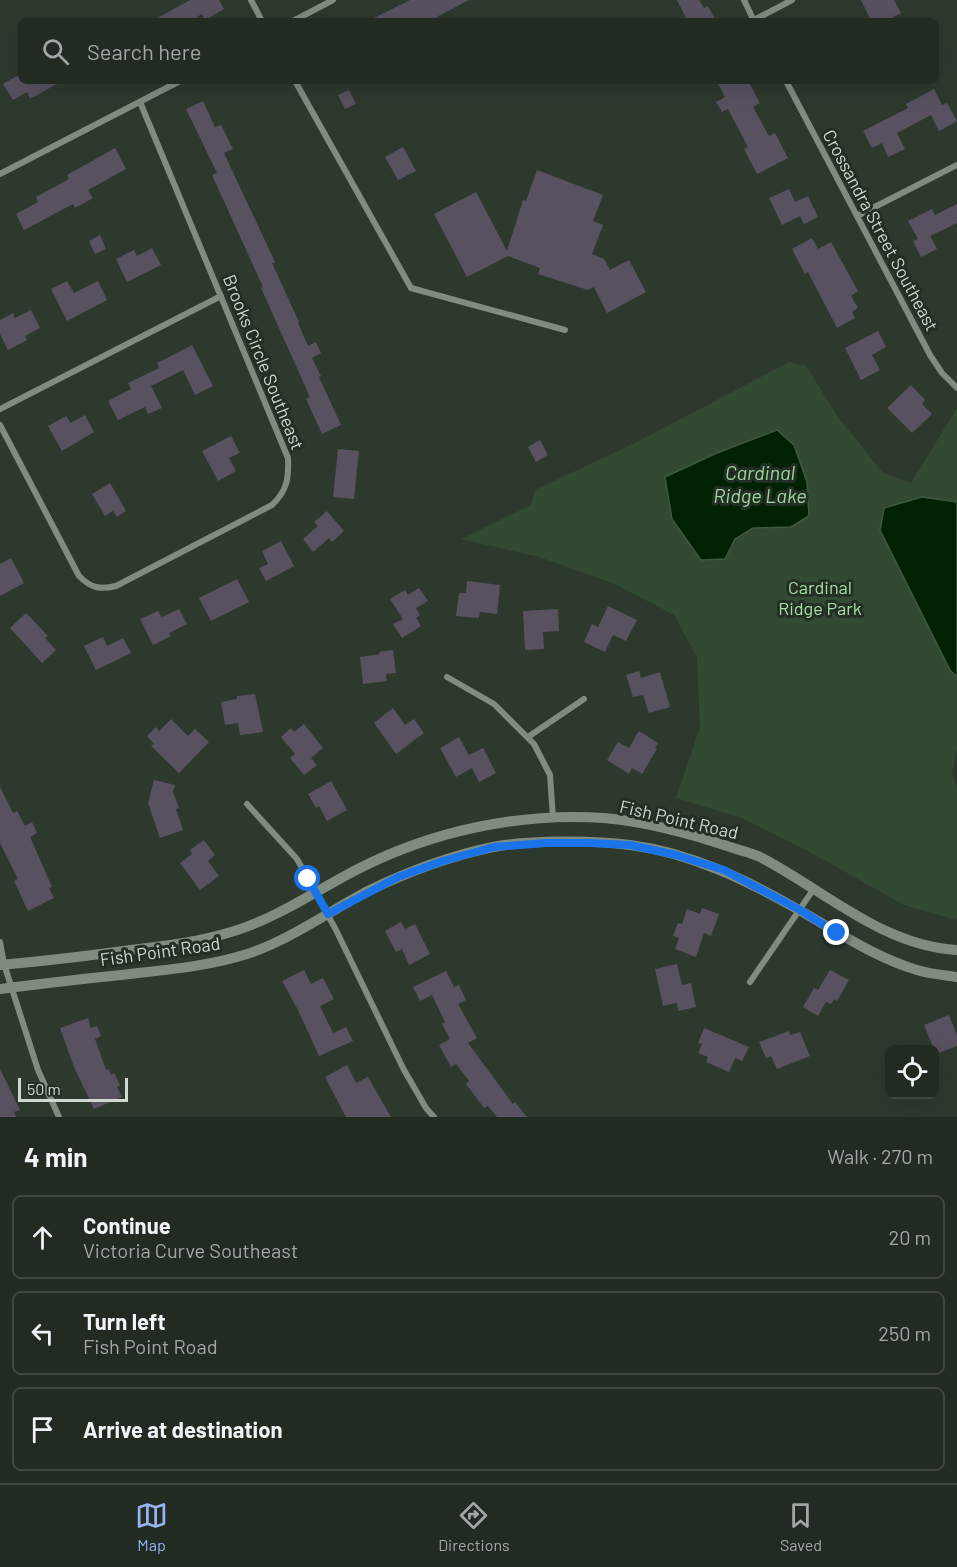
<!DOCTYPE html>
<html lang="en">
<head>
<meta charset="utf-8">
<style>
  :root { --surface:#222b22; --page:#2a332a; --text:#f1f3f6; --muted:#a2a7a5; --line:#3f4740; --accent:#95b2f1 }
  body { margin:0; font-family:Barlow,sans-serif; background:var(--page); color:var(--text) }
  .controls { position:absolute; right:18px; bottom:18px; display:grid; overflow:hidden; border-radius:9px; box-shadow:0 6px 24px #0002 }
  .controls button { width:54px; height:54px; display:grid; place-items:center; padding:0; border:0; border-bottom:2px solid var(--line); background:var(--surface); color:var(--text); font:30px sans-serif }
  .scale { position:absolute; left:18px; bottom:15px; width:110px; box-sizing:border-box; padding-left:6px; border:3px solid #d0d7d0; border-top:0; font-size:16px; line-height:21px; white-space:nowrap; color:#d0d7d0; -webkit-text-stroke:4px #242f24; paint-order:stroke }
  .stop { position:absolute; width:18px; height:18px; margin:-14px; border:4px solid #1a73e8; border-radius:50%; background:#fff }
  .stop.end { background:#1a73e8; border-color:#fff; box-shadow:0 2px 6px #0008 }
  .list { margin:0; padding:0; list-style:none }
  h2 { display:flex; justify-content:space-between; align-items:center; height:78px; margin:0; padding:0 24px; font-size:26px }
  h2 small { font-size:20px; font-weight:400; color:var(--muted) }
  .list li { display:grid; grid-template-columns:39px 1fr auto; gap:18px; align-items:center; box-sizing:border-box; height:84px; margin:0 12px 12px; padding:0 12px; border:2px solid var(--line); border-radius:9px }
  .list b { display:block; font-size:22px; white-space:nowrap }
  .list p { margin:0; font-size:20px; white-space:nowrap; color:var(--muted) }
  .list em { font-size:20px; font-style:normal; color:var(--muted) }
  .icon { flex:none; width:33px; height:33px; fill:none; stroke:currentColor; stroke-width:2; stroke-linecap:round; stroke-linejoin:round }
  .map { position:relative; flex:none; width:957px; height:1117px; overflow:hidden }
  .search { position:absolute; background:var(--surface); box-shadow:0 6px 24px #0002; left:18px; right:18px; top:18px; height:66px; display:flex; align-items:center; gap:15px; box-sizing:border-box; padding:0 21px; border-radius:9px; color:var(--muted); font-size:22px }
  .sheet { height:366px; background:var(--surface) }
  nav { display:flex; justify-content:space-around; align-items:center; box-sizing:border-box; height:84px; border-top:2px solid var(--line); background:var(--surface); font-size:16px; color:var(--muted) }
  nav a { display:grid; justify-items:center; gap:3px }
  nav .on { color:var(--accent) }
  .map>svg:first-child { display:block }
  .green { fill:#334a32 }
  .water { fill:#002102; stroke:#3e5840; stroke-width:1.5 }
  .building { fill:#575160 }
  .lines { fill:none; stroke-linecap:round; stroke-linejoin:round }
  .minor { stroke:#808c7f; stroke-width:6 }
  .tertiary { stroke:#808c7f; stroke-width:10 }
  .route { stroke:#1a73e8; stroke-width:8 }
  .labels { text-anchor:middle; dominant-baseline:central; stroke-width:6; stroke-linejoin:round; paint-order:stroke }
  .street-label { font-size:18px; fill:#d0d7d0; stroke:#242f24 }
  .park-label { font-size:18px; fill:#a6dfa4; stroke:#242f24 }
  .water-label { font-size:20px; font-style:italic; fill:#9dd69c; stroke:#242f24 }
</style>
</head>
<body>
<div class="map">
<svg width="957" height="1117" viewBox="0 0 957 1117">
  <rect width="100%" height="100%" fill="#2e392e"/>
  <polygon class="green" points="789,362 806,366 838,417 883,473 911,483 957,408 957,749 952,772 957,789 957,920 904,905 810,852 742,818 676,798 700,727 697,657 674,615 615,584 539,557 461,539 531,505 535,490 637,442"/>
  <g class="water">
    <polygon points="777,430 794,445 807,482 809,516 791,527 753,528 735,539 725,559 701,560 672,519 665,477 717,453"/>
    <polygon points="922,497 957,502 957,677 950,670 880,530 884,508"/>
  </g>
  <g class="building">
    <polygon points="190,0 219,0 224,9 205,20 202,14 190,21 152,21"/>
    <polygon points="410,0 469,0 429,21 368,21"/>
    <polygon points="677,0 699,0 704,8 708,6 716,21 680,21 686,18"/>
    <polygon points="861,0 894,0 901,13 886,21 871,21"/>
    <polygon points="21,74 21,81 62,81 30,99 27,92 13,100 3,84"/>
    <polygon points="717,81 748,81 760,103 753,107 769,136 775,133 788,158 757,174 744,149 748,147 728,109 722,112 716,102 725,97"/>
    <polygon points="934,89 942,105 947,103 957,121 939,131 931,115 897,133 905,149 888,157 882,143 872,148 863,131 908,108 906,104"/>
    <polygon points="349,90 356,104 345,109 338,95"/>
    <polygon points="203,101 215,127 221,125 233,149 224,153 275,262 272,263 299,322 298,323 308,346 316,342 321,353 312,358 321,376 319,377 341,425 322,434 306,399 310,397 261,288 263,287 212,175 217,173 186,109"/>
    <polygon points="403,147 416,171 398,180 385,157"/>
    <polygon points="115,148 126,169 88,190 93,198 75,208 73,204 24,230 16,214 38,202 36,197 69,179 67,175"/>
    <polygon points="537,170 603,195 593,221 603,225 592,254 604,259 610,270 629,260 646,292 607,313 594,287 588,290 538,274 540,268 508,256 467,277 434,214 476,192 507,251 523,200 526,201"/>
    <polygon points="789,189 795,202 808,196 818,217 804,224 800,216 782,225 769,198"/>
    <polygon points="957,204 957,223 930,236 937,249 921,257 913,241 918,239 908,221 932,209 935,215"/>
    <polygon points="100,235 106,249 95,254 89,241"/>
    <polygon points="812,238 818,249 831,242 858,291 851,296 858,308 852,312 855,318 837,328 808,272 805,274 792,249"/>
    <polygon points="152,248 161,265 127,282 116,259 134,250 137,256"/>
    <polygon points="67,281 74,293 98,281 107,300 67,321 51,289"/>
    <polygon points="31,310 40,328 25,336 27,340 8,350 0,334 0,320 13,313 15,318"/>
    <polygon points="878,331 886,347 872,355 880,370 861,380 845,348"/>
    <polygon points="192,345 213,386 195,395 183,370 151,386 162,408 148,414 145,407 118,420 108,401 131,389 128,383 159,368 157,363"/>
    <polygon points="911,385 925,400 922,404 932,414 912,433 887,408"/>
    <polygon points="85,415 94,432 62,451 48,426 66,416 71,423"/>
    <polygon points="231,436 240,453 229,458 236,471 218,481 202,451"/>
    <polygon points="540,440 548,455 536,462 528,447"/>
    <polygon points="338,449 359,451 354,499 333,497"/>
    <polygon points="110,483 126,511 117,517 113,511 105,516 92,494"/>
    <polygon points="327,511 344,531 332,542 329,538 313,552 303,539 318,526 314,522"/>
    <polygon points="281,541 294,566 266,581 259,568 268,564 262,551"/>
    <polygon points="11,558 24,583 0,596 0,564"/>
    <polygon points="237,579 249,602 211,621 199,598"/>
    <polygon points="467,581 500,585 497,614 480,612 479,618 456,616 459,593 466,593"/>
    <polygon points="419,588 428,601 416,608 420,615 416,618 421,626 402,638 393,624 403,619 390,599 405,590 408,595"/>
    <polygon points="608,606 637,620 626,641 613,635 605,652 584,642 592,624 598,627"/>
    <polygon points="179,609 187,624 169,633 171,636 153,645 140,619 158,611 162,617"/>
    <polygon points="558,609 559,631 543,632 544,649 525,650 523,611"/>
    <polygon points="26,613 48,636 45,638 56,650 42,663 10,628"/>
    <polygon points="103,637 107,646 123,638 131,653 96,670 84,646"/>
    <polygon points="393,650 396,673 386,674 387,681 363,684 360,657 380,654 379,652"/>
    <polygon points="639,671 641,678 660,672 670,707 649,713 643,695 633,697 626,675"/>
    <polygon points="255,694 263,732 240,735 238,723 225,725 221,702 237,699 237,696"/>
    <polygon points="393,708 405,725 414,719 424,733 396,754 374,723"/>
    <polygon points="171,719 188,736 195,729 209,742 179,773 151,746 154,744 147,736 156,727 159,731"/>
    <polygon points="304,724 323,748 311,758 317,765 304,775 290,758 295,754 281,737 291,728 294,732"/>
    <polygon points="639,731 658,743 655,748 657,749 642,774 632,768 629,774 607,760 618,742 629,748"/>
    <polygon points="459,737 469,755 483,748 496,773 479,782 472,768 456,777 440,748"/>
    <polygon points="154,780 175,785 173,792 179,808 176,809 183,830 160,838 148,803"/>
    <polygon points="331,781 347,810 327,821 319,806 316,808 308,794"/>
    <polygon points="0,787 13,813 17,811 25,826 32,822 37,833 30,837 52,887 49,888 54,898 28,911 14,881 18,879 0,843"/>
    <polygon points="204,840 215,855 208,861 219,876 200,890 180,863 192,854 190,850"/>
    <polygon points="702,908 719,914 711,936 704,933 696,957 675,949 679,938 673,936 678,923 682,924 687,909 700,914"/>
    <polygon points="401,922 405,929 415,924 430,954 409,965 402,949 396,952 385,931"/>
    <polygon points="677,964 682,985 691,983 696,1007 678,1011 677,1003 663,1006 655,969"/>
    <polygon points="304,970 311,984 323,978 334,999 320,1006 333,1033 346,1027 353,1041 319,1056 298,1010 282,981"/>
    <polygon points="830,970 849,980 837,1001 834,999 831,1004 826,1002 818,1016 803,1007 814,988 818,990"/>
    <polygon points="446,971 454,987 459,985 466,1000 458,1004 477,1038 468,1043 513,1104 515,1102 527,1117 497,1117 488,1106 484,1108 466,1084 469,1081 456,1064 451,1067 439,1045 450,1039 442,1024 445,1022 432,995 420,1001 413,987"/>
    <polygon points="949,1015 957,1035 957,1046 936,1054 924,1025"/>
    <polygon points="88,1018 91,1028 97,1026 101,1036 95,1039 106,1070 109,1069 111,1075 114,1073 120,1085 117,1087 122,1097 94,1109 74,1067 60,1028"/>
    <polygon points="704,1028 749,1047 742,1061 735,1058 729,1072 706,1062 708,1057 698,1053 702,1044 698,1043"/>
    <polygon points="789,1031 790,1035 800,1032 810,1056 777,1069 771,1056 766,1058 759,1042"/>
    <polygon points="347,1065 356,1083 368,1077 391,1117 346,1117 325,1077"/>
    <polygon points="0,1069 20,1110 14,1112 16,1117 0,1117"/>
  </g>
  <g class="lines">
    <g class="minor">
      <polyline points="251,0 262,21"/>
      <polyline points="744,0 754,21"/>
      <polyline points="754,20 792,0"/>
      <polyline points="293,21 333,0"/>
      <polyline points="295,81 411,288 565,330"/>
      <polyline points="786,81 930,355 942,373 957,388"/>
      <polyline points="0,174 180,81"/>
      <polyline points="857,216 957,165"/>
      <polyline points="0,409 221,296"/>
      <path d="M0,425L79,576C91,588 100,590 116,586L272,505C287,491 289,478 288,458L140,102"/>
      <polyline points="447,677 494,704 534,744 550,775 553,818"/>
      <polyline points="528,737 584,699"/>
      <polyline points="247,804 297,859 336,930 404,1070 426,1108 434,1117"/>
      <polyline points="0,942 4,964 38,1070 59,1117"/>
      <polyline points="750,982 813,890"/>
    </g>
    <g class="tertiary">
      <path d="M0,965C44,961 88,956 131,950C165,946 199,942 231,932C278,918 315,891 358,869C432,831 521,812 604,818C648,822 692,834 733,848C742,851 753,853 762,858C825,891 883,946 957,950"/>
      <path d="M0,989C40,984 81,979 121,975C163,970 206,967 247,954C290,940 328,912 368,891C407,872 450,856 493,847C529,840 593,840 630,845C691,853 747,880 799,910C838,932 874,957 917,970C929,974 944,975 957,977"/>
    </g>
  </g>
  <g class="lines">
    <polyline class="route" points="308,879 328,914 398,877 443,861 494,847 545,843 590,843 630,845 676,855 724,870 800,910 837,933"/>
  </g>
  <g class="labels">
    <g class="street-label">
      <text transform="translate(881 230) rotate(62)">Crossandra Street Southeast</text>
      <text transform="translate(264 362) rotate(68)">Brooks Circle Southeast</text>
      <text transform="translate(679 819) rotate(13)">Fish Point Road</text>
      <text transform="translate(160 951) rotate(-8)">Fish Point Road</text>
    </g>
    <g class="park-label">
      <text x="820" y="587">Cardinal<tspan x="820" dy="21">Ridge Park</tspan></text>
    </g>
    <g class="water-label">
      <text x="760" y="472">Cardinal<tspan x="760" dy="23">Ridge Lake</tspan></text>
    </g>
  </g>
</svg>
<div class="controls">
<button><svg class="icon" aria-label="locate" viewBox="0 0 24 24"><circle cx="12" cy="12" r="6"/><path d="M12 2v4M12 18v4M2 12h4M18 12h4"/></svg></button>
</div>
<div class="scale">50 m</div>
<div class="stop" style="left:308px;top:879px"></div>
<div class="stop end" style="left:837px;top:933px"></div>
<div class="search"><svg class="icon" aria-label="search" viewBox="0 0 24 24"><circle cx="10" cy="10" r="6"/><path d="M15 15l6 6"/></svg>Search here</div>
</div>
<section class="sheet">
<h2>4 min<small>Walk · 270 m</small></h2>
<ul class="list">
<li><svg class="icon" aria-label="ahead" viewBox="0 0 24 24"><path d="M12 20V5M6 11l6-6 6 6"/></svg><div><b>Continue</b><p>Victoria Curve Southeast</p></div><em>20 m</em></li>
<li><svg class="icon" aria-label="left" viewBox="0 0 24 24"><path d="M17 20v-9H6M10 6l-5 5 5 5"/></svg><div><b>Turn left</b><p>Fish Point Road</p></div><em>250 m</em></li>
<li><svg class="icon" aria-label="arrive" viewBox="0 0 24 24"><path d="M6 21V4h12l-3 4 3 4H6"/></svg><div><b>Arrive at destination</b></div></li>
</ul>
</section>
<nav>
<a class="on"><svg class="icon" aria-label="map" viewBox="0 0 24 24"><path d="M3 6l6-2 6 2 6-2v14l-6 2-6-2-6 2zM9 4v14M15 6v14"/></svg>Map</a>
<a><svg class="icon" aria-label="directions" viewBox="0 0 24 24"><path d="M12 3l9 9-9 9-9-9zM9 14v-3h6M13 9l2 2-2 2"/></svg>Directions</a>
<a><svg class="icon" aria-label="saved" viewBox="0 0 24 24"><path d="M7 4h10v16l-5-4-5 4z"/></svg>Saved</a>
</nav>
</body>
</html>
